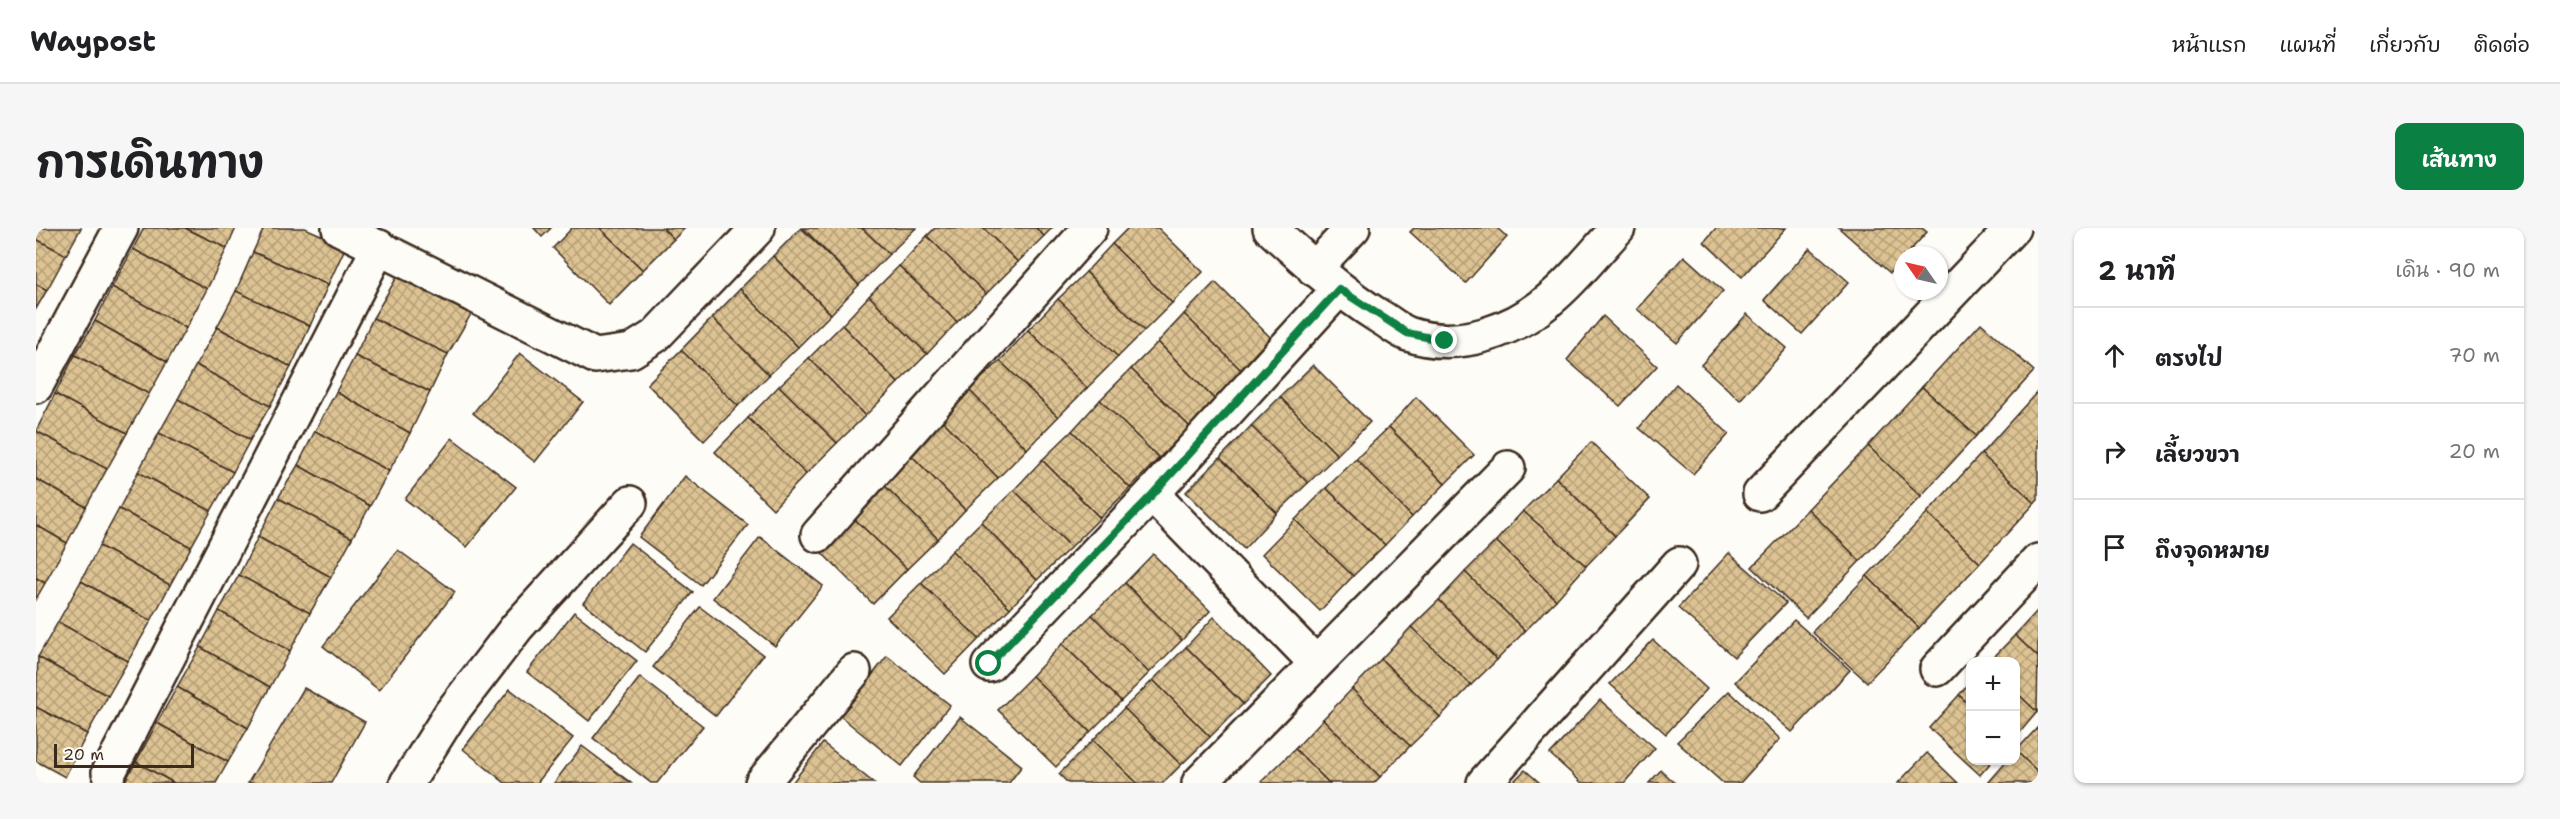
<!DOCTYPE html>
<html lang="th">
<head>
<meta charset="utf-8">
<style>
  :root { --surface:#fff; --page:#f6f6f6; --text:#202124; --muted:#757577; --line:#e0e0e0; --accent:#0b8043 }
  body { margin:0; font-family:"Shantell Sans","Playpen Sans Thai",sans-serif; background:var(--page); color:var(--text) }
  .controls { position:absolute; right:18px; bottom:18px; display:grid; overflow:hidden; border-radius:12px; box-shadow:0 2px 4px #0004 }
  .controls button { width:54px; height:54px; display:grid; place-items:center; padding:0; border:0; border-bottom:2px solid var(--line); background:var(--surface); color:var(--text); font:30px sans-serif }
  .compass { position:absolute; left:1858px; top:18px; width:54px; height:54px; border-radius:50%; background:var(--surface); box-shadow:0 2px 4px #0004; rotate:304deg }
  .scale { position:absolute; left:18px; bottom:15px; width:140px; box-sizing:border-box; padding-left:6px; border:3px solid #3b2a1e; border-top:0; font-size:16px; line-height:21px; white-space:nowrap; color:#3b2a1e; -webkit-text-stroke:4px #fdfcf7; paint-order:stroke }
  .stop { position:absolute; width:18px; height:18px; margin:-14px; border:4px solid #0b8043; border-radius:50%; background:#fff }
  .stop.end { background:#0b8043; border-color:#fff; box-shadow:0 2px 6px #0008 }
  .list { margin:0; padding:0; list-style:none }
  h2 { display:flex; justify-content:space-between; align-items:center; height:78px; margin:0; padding:0 24px; font-size:26px }
  h2 small { font-size:20px; font-weight:400; color:var(--muted) }
  .list li { display:grid; grid-template-columns:39px 1fr auto; gap:18px; align-items:center; box-sizing:border-box; height:96px; padding:0 24px; border-top:2px solid var(--line) }
  .list b { display:block; font-size:22px; white-space:nowrap }
  .list em { font-size:20px; font-style:normal; color:var(--muted) }
  .icon { flex:none; width:33px; height:33px; fill:none; stroke:currentColor; stroke-width:2; stroke-linecap:round; stroke-linejoin:round }
  .map { position:relative; flex:none; width:2002px; height:555px; overflow:hidden; border-radius:12px }
  header { display:flex; align-items:center; gap:36px; box-sizing:border-box; height:84px; padding:0 30px; background:var(--surface); border-bottom:2px solid var(--line) }
  header strong { font-size:28px }
  nav { display:flex; gap:33px; margin-inline-start:auto; font-size:21px }
  .intro { display:flex; align-items:center; justify-content:space-between; box-sizing:border-box; height:144px; padding:0 36px }
  h1 { margin:0; font-size:42px }
  .button { padding:15px 27px; border-radius:12px; background:var(--accent); color:#fff; font-size:21px; font-weight:700 }
  main { display:flex; gap:36px; padding:0 36px }
  aside { flex:1; background:var(--surface); border-radius:12px; box-shadow:0 2px 4px #0004 }
  .map>svg:first-child { display:block }
  .building { fill:url(#building-cross-hatch); stroke:#3b2a1e; stroke-width:1.5 }
  .lines { fill:none; stroke-linecap:round; stroke-linejoin:round }
  .minor-casing { stroke:#3b2a1e; stroke-width:38 }
  .minor { stroke:#fdfcf7; stroke-width:33 }
  .route { stroke:#0b8043; stroke-width:8 }
</style>
</head>
<body>
<header>
<strong>Waypost</strong>
<nav><a>หน้าแรก</a><a>แผนที่</a><a>เกี่ยวกับ</a><a>ติดต่อ</a></nav>
</header>
<div class="intro"><h1>การเดินทาง</h1><a class="button">เส้นทาง</a></div>
<main>
<div class="map">
<svg width="2002" height="555" viewBox="0 0 2002 555">
  <defs>
    <pattern id="building-cross-hatch" width="8" height="8" patternUnits="userSpaceOnUse" patternTransform="scale(1.5)"><rect width="8" height="8" fill="#ddc393"/><path d="M0 0l8 8M0 8l8-8" fill="none" stroke="#b49f77"/></pattern>
  </defs>
  <rect width="100%" height="100%" fill="#fdfcf7"/>
  <filter id="ink" filterUnits="userSpaceOnUse"><feTurbulence type="fractalNoise" baseFrequency=".0167" numOctaves="2"/><feDisplacementMap in="SourceGraphic" scale="12" xChannelSelector="R" yChannelSelector="G"/><feConvolveMatrix kernelMatrix="1 2 1 2 8 2 1 2 1" color-interpolation-filters="sRGB"/></filter>
  <g filter="url(#ink)">
    <g class="building">
      <polygon points="0,0 45,0 30,27 0,11"/>
      <polygon points="108,0 149,0 191,20 171,61 97,21"/>
      <polygon points="149,0 200,0 191,20"/>
      <polygon points="228,0 269,0 310,18 292,57 217,24"/>
      <polygon points="498,0 515,0 506,9"/>
      <polygon points="536,0 564,0 607,42 573,77 517,20"/>
      <polygon points="564,0 627,0 638,11 607,42"/>
      <polygon points="627,0 649,0 638,11"/>
      <polygon points="765,0 823,57 795,86 737,28"/>
      <polygon points="767,0 826,0 853,26 823,57"/>
      <polygon points="826,0 880,0 853,26"/>
      <polygon points="899,0 947,0 982,34 950,66 891,8"/>
      <polygon points="947,0 1000,0 1008,8 982,34"/>
      <polygon points="1000,0 1016,0 1008,8"/>
      <polygon points="1092,0 1122,0 1167,44 1136,75 1076,16"/>
      <polygon points="1378,0 1461,0 1471,9 1430,55 1374,4"/>
      <polygon points="1680,0 1750,0 1706,49 1668,14"/>
      <polygon points="1803,0 1886,0 1891,4 1870,27 1867,27 1867,31 1854,45"/>
      <polygon points="891,8 950,66 921,94 863,38"/>
      <polygon points="0,11 30,27 11,62 0,56"/>
      <polygon points="1076,16 1136,75 1108,103 1050,44"/>
      <polygon points="1774,20 1813,54 1766,106 1728,72"/>
      <polygon points="97,21 171,61 150,100 76,59"/>
      <polygon points="217,24 292,57 274,98 200,63"/>
      <polygon points="737,28 795,86 762,119 704,61"/>
      <polygon points="1648,28 1687,63 1641,115 1601,81"/>
      <polygon points="863,38 921,94 891,126 833,68"/>
      <polygon points="1050,44 1108,103 1082,129 1022,71"/>
      <polygon points="361,49 435,86 412,126 337,90"/>
      <polygon points="1179,54 1239,114 1208,145 1148,86"/>
      <polygon points="0,56 11,62 0,81"/>
      <polygon points="76,59 150,100 131,134 59,93"/>
      <polygon points="704,61 762,119 733,147 676,90"/>
      <polygon points="200,63 274,98 255,139 181,99"/>
      <polygon points="833,68 891,126 862,155 806,97"/>
      <polygon points="1022,71 1082,129 1051,160 992,102"/>
      <polygon points="1148,86 1208,145 1180,173 1122,114"/>
      <polygon points="1711,86 1751,120 1704,172 1665,137"/>
      <polygon points="1567,88 1621,138 1584,178 1531,132"/>
      <polygon points="337,90 412,126 394,164 319,128"/>
      <polygon points="676,90 733,147 702,178 645,122"/>
      <polygon points="59,93 131,134 113,166 39,127"/>
      <polygon points="1945,95 1998,143 1940,208 1886,159"/>
      <polygon points="806,97 862,155 829,188 773,130"/>
      <polygon points="181,99 255,139 234,178 160,137"/>
      <polygon points="992,102 1051,160 1022,189 964,133"/>
      <polygon points="1122,114 1180,173 1154,199 1095,141"/>
      <polygon points="645,122 702,178 668,213 611,156"/>
      <polygon points="484,125 547,174 499,234 437,185"/>
      <polygon points="39,127 113,166 91,205 19,166"/>
      <polygon points="319,128 394,164 374,205 300,164"/>
      <polygon points="773,130 829,188 801,215 743,158"/>
      <polygon points="964,133 1022,189 991,221 933,162"/>
      <polygon points="160,137 234,178 214,212 142,171"/>
      <polygon points="1277,137 1334,194 1301,227 1244,169"/>
      <polygon points="1095,141 1154,199 1123,230 1064,172"/>
      <polygon points="1640,156 1693,206 1657,246 1603,200"/>
      <polygon points="743,158 801,215 770,246 712,190"/>
      <polygon points="1886,159 1940,208 1885,268 1832,218"/>
      <polygon points="933,162 991,221 962,250 906,192"/>
      <polygon points="2002,163 2002,272 1999,275 1945,226"/>
      <polygon points="300,164 374,205 353,243 279,203"/>
      <polygon points="19,166 91,205 71,241 0,203"/>
      <polygon points="1244,169 1301,227 1272,255 1215,198"/>
      <polygon points="1380,169 1438,227 1409,256 1353,199"/>
      <polygon points="142,171 214,212 197,244 123,205"/>
      <polygon points="1064,172 1123,230 1094,260 1036,203"/>
      <polygon points="712,190 770,246 737,281 679,224"/>
      <polygon points="906,192 962,250 929,282 873,225"/>
      <polygon points="1215,198 1272,255 1241,285 1184,230"/>
      <polygon points="1353,199 1409,256 1376,289 1320,231"/>
      <polygon points="0,203 71,241 50,279 0,251"/>
      <polygon points="279,203 353,243 334,278 262,237"/>
      <polygon points="1036,203 1094,260 1064,290 1006,232"/>
      <polygon points="123,205 197,244 175,283 102,244"/>
      <polygon points="416,210 480,259 431,319 369,271"/>
      <polygon points="1555,214 1614,271 1579,308 1520,250"/>
      <polygon points="1832,218 1885,268 1824,333 1772,281"/>
      <polygon points="873,225 929,282 902,311 844,253"/>
      <polygon points="1945,226 1999,275 1944,335 1891,285"/>
      <polygon points="1184,230 1241,285 1208,321 1150,264"/>
      <polygon points="1320,231 1376,289 1349,317 1290,260"/>
      <polygon points="1006,232 1064,290 1035,319 978,262"/>
      <polygon points="262,237 334,278 316,310 242,270"/>
      <polygon points="102,244 175,283 155,319 83,281"/>
      <polygon points="649,248 712,297 665,357 603,309"/>
      <polygon points="1520,250 1579,308 1550,338 1487,283"/>
      <polygon points="0,251 50,279 31,315 0,297"/>
      <polygon points="844,253 902,311 871,341 812,285"/>
      <polygon points="1290,260 1349,317 1317,348 1259,292"/>
      <polygon points="978,262 1035,319 1001,352 945,294"/>
      <polygon points="242,270 316,310 295,349 222,309"/>
      <polygon points="83,281 155,319 134,357 63,318"/>
      <polygon points="1772,281 1824,333 1770,390 1716,339"/>
      <polygon points="1487,283 1550,338 1520,372 1460,313"/>
      <polygon points="812,285 871,341 837,376 780,319"/>
      <polygon points="1891,285 1944,335 1883,400 1831,348"/>
      <polygon points="1259,292 1317,348 1284,383 1226,326"/>
      <polygon points="945,294 1001,352 974,380 916,323"/>
      <polygon points="0,297 31,315 9,355 0,350"/>
      <polygon points="222,309 295,349 274,385 203,347"/>
      <polygon points="724,309 787,358 739,418 677,370"/>
      <polygon points="1460,313 1520,372 1489,403 1429,344"/>
      <polygon points="594,315 657,364 609,424 547,375"/>
      <polygon points="63,318 134,357 115,393 45,353"/>
      <polygon points="362,322 419,364 343,462 287,418"/>
      <polygon points="916,323 974,380 943,411 885,355"/>
      <polygon points="1693,325 1750,375 1698,429 1642,380"/>
      <polygon points="1117,326 1174,383 1146,412 1089,355"/>
      <polygon points="1429,344 1489,403 1461,432 1403,372"/>
      <polygon points="203,347 274,385 254,423 183,383"/>
      <polygon points="1831,348 1883,400 1831,454 1776,404"/>
      <polygon points="0,350 9,355 0,371"/>
      <polygon points="45,353 115,393 92,433 22,394"/>
      <polygon points="885,355 943,411 909,446 851,389"/>
      <polygon points="1089,355 1146,412 1113,445 1056,387"/>
      <polygon points="1403,372 1461,432 1435,457 1375,399"/>
      <polygon points="664,379 727,427 680,488 617,439"/>
      <polygon points="2002,382 2002,429 1979,407"/>
      <polygon points="183,383 254,423 234,459 164,419"/>
      <polygon points="538,384 601,433 553,493 491,444"/>
      <polygon points="1056,387 1113,445 1085,473 1026,416"/>
      <polygon points="1178,389 1235,448 1207,476 1150,419"/>
      <polygon points="1758,392 1814,442 1756,504 1699,454"/>
      <polygon points="22,394 92,433 72,468 2,429"/>
      <polygon points="1375,399 1435,457 1404,489 1345,431"/>
      <polygon points="1979,407 2002,429 2001,484 1980,464 1980,434 1953,434"/>
      <polygon points="1617,412 1671,461 1630,506 1574,456"/>
      <polygon points="1026,416 1085,473 1054,504 996,448"/>
      <polygon points="164,419 234,459 212,500 141,459"/>
      <polygon points="1150,419 1207,476 1174,509 1117,452"/>
      <polygon points="851,428 914,477 866,538 804,488"/>
      <polygon points="2,429 72,468 51,506 0,479"/>
      <polygon points="1345,431 1404,489 1374,518 1316,461"/>
      <polygon points="996,448 1054,504 1020,539 962,482"/>
      <polygon points="604,449 667,498 621,555 615,555 557,510"/>
      <polygon points="1117,452 1174,509 1145,537 1088,480"/>
      <polygon points="1934,454 1934,478 1923,467"/>
      <polygon points="141,459 212,500 192,534 121,495"/>
      <polygon points="268,460 329,494 295,555 212,555"/>
      <polygon points="474,461 537,510 501,555 469,555 427,521"/>
      <polygon points="1316,461 1374,518 1344,549 1287,491"/>
      <polygon points="1693,463 1744,511 1704,555 1687,555 1641,514"/>
      <polygon points="1980,464 2001,484 1980,509"/>
      <polygon points="1923,467 1934,478 1934,532 1957,532 1944,547 1893,500"/>
      <polygon points="1564,472 1619,520 1588,555 1546,555 1514,526"/>
      <polygon points="0,479 51,506 29,549 0,533"/>
      <polygon points="1088,480 1145,537 1127,555 1101,555 1057,512"/>
      <polygon points="924,489 986,538 973,555 884,555 877,549"/>
      <polygon points="1287,491 1344,549 1338,555 1293,555 1259,521"/>
      <polygon points="121,495 192,534 180,555 138,555 100,534"/>
      <polygon points="2002,499 2002,544 1980,523"/>
      <polygon points="1057,512 1101,555 1032,555 1023,546"/>
      <polygon points="787,515 838,555 756,555"/>
      <polygon points="546,518 595,555 518,555"/>
      <polygon points="1259,521 1293,555 1228,555 1226,553"/>
      <polygon points="1980,523 2002,544 2002,555 1952,555 1972,532 1980,532"/>
      <polygon points="1891,525 1922,555 1862,555"/>
      <polygon points="100,534 138,555 88,555"/>
      <polygon points="1489,542 1504,555 1476,555"/>
      <polygon points="1625,542 1639,555 1613,555"/>
    </g>
    <g class="lines">
      <g class="minor-casing">
        <g id="minor">
          <polyline points="303,0 559,128 595,123 619,108 722,0"/>
          <path d="M1234,0C1269,32 1304,64 1344,89C1353,94 1362,102 1372,106C1423,124 1481,102 1519,67C1542,47 1561,22 1582,0"/>
          <polyline points="1278,41 1317,0"/>
          <polyline points="0,158 85,0"/>
          <polyline points="1116,266 1280,435"/>
          <polyline points="1724,266 1977,0"/>
          <polyline points="782,307 1054,0"/>
          <polyline points="953,437 1116,266 1303,61"/>
          <polyline points="1901,441 2002,333"/>
          <polyline points="73,544 343,19"/>
          <polyline points="371,555 415,485 481,399 594,275"/>
          <polyline points="726,555 818,443"/>
          <polyline points="1163,555 1472,240"/>
          <polyline points="1448,555 1643,336"/>
        </g>
      </g>
      <use href="#minor" class="minor"/>
    </g>
  </g>
  <g class="lines" filter="url(#ink)">
    <polyline class="route" points="953,436 1116,267 1303,61 1371,105 1409,113"/>
  </g>
</svg>
<div class="controls">
<button>+</button>
<button>−</button>
</div>
<svg class="compass" viewBox="-18 -18 36 36"><path d="M0-13l5 13h-10z" fill="#e53935"/><path d="M0 13l5-13h-10z" fill="#757577"/></svg>
<div class="scale">20 m</div>
<div class="stop" style="left:953px;top:436px"></div>
<div class="stop end" style="left:1409px;top:113px"></div>
</div>
<aside>
<h2>2 นาที<small>เดิน · 90 m</small></h2>
<ul class="list">
<li><svg class="icon" aria-label="ahead" viewBox="0 0 24 24"><path d="M12 20V5M6 11l6-6 6 6"/></svg><div><b>ตรงไป</b></div><em>70 m</em></li>
<li><svg class="icon" aria-label="right" viewBox="0 0 24 24"><path d="M7 20v-9h11M14 6l5 5-5 5"/></svg><div><b>เลี้ยวขวา</b></div><em>20 m</em></li>
<li><svg class="icon" aria-label="arrive" viewBox="0 0 24 24"><path d="M6 21V4h12l-3 4 3 4H6"/></svg><div><b>ถึงจุดหมาย</b></div></li>
</ul>
</aside>
</main>
</body>
</html>
